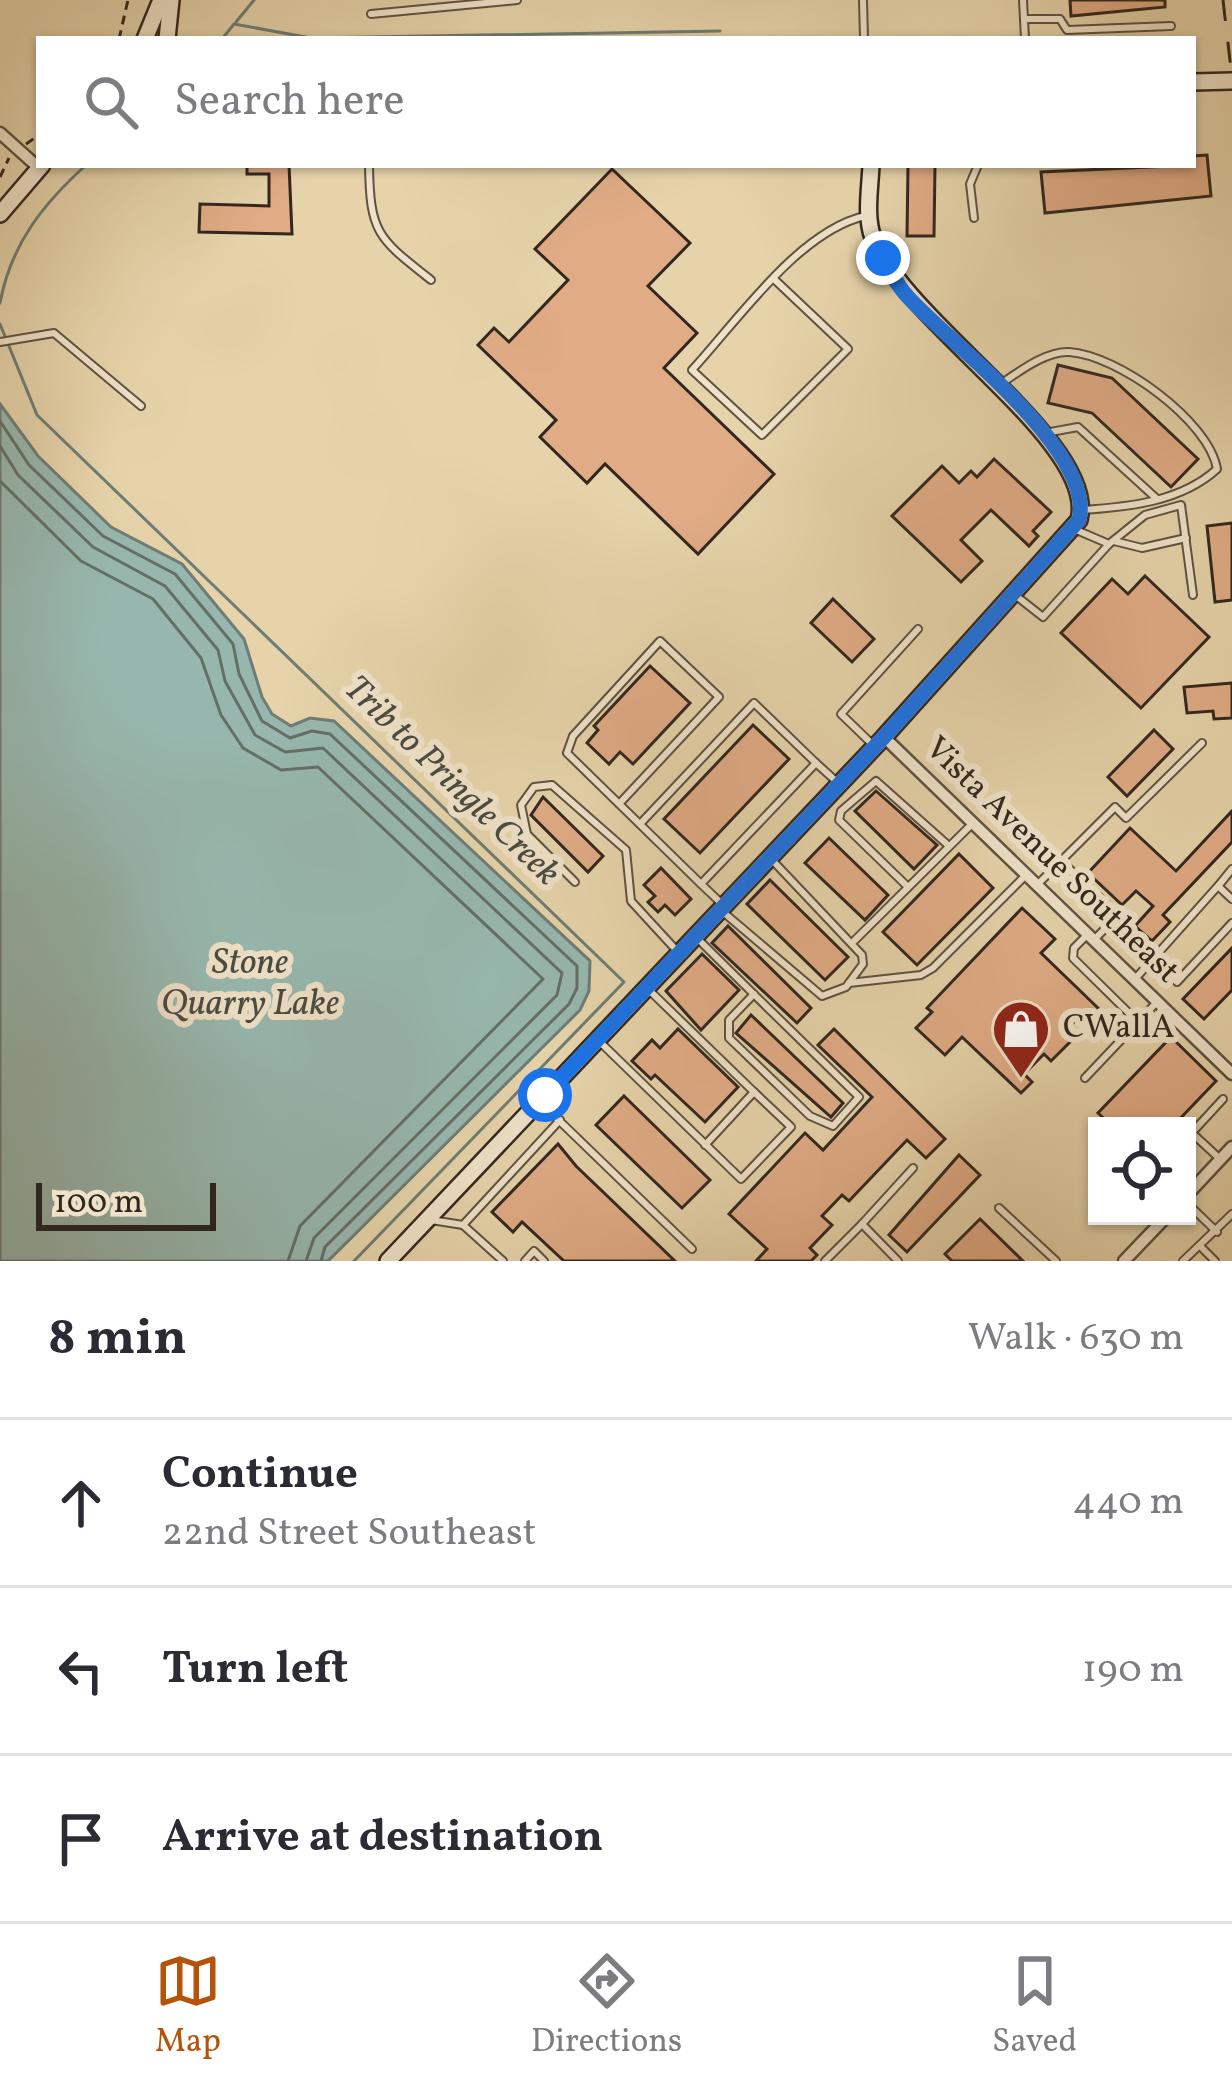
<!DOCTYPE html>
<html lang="en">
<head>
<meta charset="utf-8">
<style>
  :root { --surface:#fff; --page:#f7f7f7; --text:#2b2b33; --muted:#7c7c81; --line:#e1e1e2; --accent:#b45309 }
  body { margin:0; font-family:Vollkorn,serif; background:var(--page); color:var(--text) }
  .controls { position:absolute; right:36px; bottom:36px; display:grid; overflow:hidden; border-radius:0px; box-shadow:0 3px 9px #0004 }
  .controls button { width:108px; height:108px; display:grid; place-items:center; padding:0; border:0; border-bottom:3px solid var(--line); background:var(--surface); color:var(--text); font:60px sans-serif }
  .scale { position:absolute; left:36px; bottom:30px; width:180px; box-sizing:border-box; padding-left:12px; border:6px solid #31271f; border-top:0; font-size:33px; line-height:42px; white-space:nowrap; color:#31271f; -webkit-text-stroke:9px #efe2c8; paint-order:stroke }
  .stop { position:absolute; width:36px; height:36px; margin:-27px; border:9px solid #1a73e8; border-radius:50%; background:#fff }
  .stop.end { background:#1a73e8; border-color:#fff; box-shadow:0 3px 12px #0008 }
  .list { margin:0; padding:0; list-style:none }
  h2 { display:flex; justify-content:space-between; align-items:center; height:156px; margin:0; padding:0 48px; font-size:51px }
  h2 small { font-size:39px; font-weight:400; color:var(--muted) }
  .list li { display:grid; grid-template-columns:78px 1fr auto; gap:36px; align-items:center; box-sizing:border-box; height:168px; padding:0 48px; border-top:3px solid var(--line) }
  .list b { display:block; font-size:45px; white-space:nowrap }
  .list p { margin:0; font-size:39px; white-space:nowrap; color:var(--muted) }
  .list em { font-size:39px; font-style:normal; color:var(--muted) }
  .icon { flex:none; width:66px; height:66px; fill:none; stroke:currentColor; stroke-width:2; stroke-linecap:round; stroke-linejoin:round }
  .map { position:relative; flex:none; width:1232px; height:1261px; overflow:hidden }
  .search { position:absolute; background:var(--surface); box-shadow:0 3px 9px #0004; left:36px; right:36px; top:36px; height:132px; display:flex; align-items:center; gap:30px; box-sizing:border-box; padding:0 42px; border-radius:0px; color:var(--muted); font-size:45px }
  .sheet { height:660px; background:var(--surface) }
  nav { display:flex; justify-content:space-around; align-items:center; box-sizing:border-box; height:168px; border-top:3px solid var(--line); background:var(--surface); font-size:33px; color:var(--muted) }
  nav a { display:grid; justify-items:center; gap:6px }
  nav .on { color:var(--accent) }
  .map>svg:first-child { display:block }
  .water { fill:#97b7ae; stroke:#6e7d75; stroke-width:3 }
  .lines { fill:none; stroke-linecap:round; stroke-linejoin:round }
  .shore { stroke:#646f66; stroke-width:3 }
  .stream { stroke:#6e7d75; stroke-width:3 }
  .building { fill:#e0ab85; stroke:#31271f; stroke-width:3 }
  .lane-casing { stroke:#5e5242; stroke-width:10 }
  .street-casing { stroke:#5e5242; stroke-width:15 }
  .secondary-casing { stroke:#31271f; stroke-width:20 }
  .path { stroke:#31271f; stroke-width:3; stroke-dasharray:9 6; stroke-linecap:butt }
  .lane { stroke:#efe2c8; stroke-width:6 }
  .street { stroke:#efe2c8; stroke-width:10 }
  .secondary { stroke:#efe2c8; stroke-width:15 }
  .rail { stroke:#31271f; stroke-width:3; stroke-dasharray:21 21; stroke-linecap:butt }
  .route { stroke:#1a73e8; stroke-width:15 }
  .labels { text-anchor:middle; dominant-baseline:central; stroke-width:12; stroke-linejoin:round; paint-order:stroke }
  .street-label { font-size:33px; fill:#31271f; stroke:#efe2c8 }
  .poi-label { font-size:33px; fill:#31271f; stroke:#efe2c8; text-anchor:start }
  .water-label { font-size:36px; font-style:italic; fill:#4a4b43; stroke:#efe2c8 }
</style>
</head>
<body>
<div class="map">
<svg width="1232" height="1261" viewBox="0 0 1232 1261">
  <rect width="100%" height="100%" fill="#e6d3aa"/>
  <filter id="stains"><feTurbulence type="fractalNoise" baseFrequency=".00167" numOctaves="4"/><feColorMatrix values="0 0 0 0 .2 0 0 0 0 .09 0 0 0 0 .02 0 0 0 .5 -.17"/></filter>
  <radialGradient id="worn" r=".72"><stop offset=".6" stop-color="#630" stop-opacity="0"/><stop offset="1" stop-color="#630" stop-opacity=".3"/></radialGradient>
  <polygon class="water" points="0,404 38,456 111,527 182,564 244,639 262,697 272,714 291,726 310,718 334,721 590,961 589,991 580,1010 328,1261 0,1261"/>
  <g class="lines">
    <g class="shore">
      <polyline points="0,421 29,465 103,536 175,574 233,644 239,674 262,721 290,738 312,731 330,734 577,966 577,988 569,1004 325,1247 321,1261"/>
      <polyline points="0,446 18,475 93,547 165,586 218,650 225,681 255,735 285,752 323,748 562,973 557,995 314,1238 306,1261"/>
      <polyline points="0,481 81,561 153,599 201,658 221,715 243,748 281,770 318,767 543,979 300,1226 288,1261"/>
    </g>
    <g class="stream">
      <polyline points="236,22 254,0"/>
      <polyline points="222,39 234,24 311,38 720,31"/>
      <path d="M0,303C11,244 43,204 86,165"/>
      <polyline points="0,324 37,415 624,982 354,1261"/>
    </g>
  </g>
  <g class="building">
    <polygon points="1070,0 1165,0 1165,7 1071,16"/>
    <polygon points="1207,155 1211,196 1045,213 1041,172 1193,165 1193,156"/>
    <polygon points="247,165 289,165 292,234 199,232 200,204 269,206 269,174 247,174"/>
    <polygon points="908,165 935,166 934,236 907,236"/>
    <polygon points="612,169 690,243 648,286 697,333 664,368 774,474 698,554 605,464 587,483 540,437 556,420 478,345 494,328 509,342 568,280 535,249"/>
    <polygon points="1058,365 1112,378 1198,459 1171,487 1092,413 1048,403"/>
    <polygon points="994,459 1051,512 1033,531 1038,536 1029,546 991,510 961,540 982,561 961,582 892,516 942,466 959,483 971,471 977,477"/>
    <polygon points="1232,523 1232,600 1215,602 1207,526"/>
    <polygon points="1145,576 1209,637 1141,708 1061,633 1112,579 1128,594"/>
    <polygon points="833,599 874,639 852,662 811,623"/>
    <polygon points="650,666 690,703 633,764 620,752 609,764 587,743 598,730 594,726"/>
    <polygon points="1232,683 1232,718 1214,719 1213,711 1187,713 1184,687"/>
    <polygon points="753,725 789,759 700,853 664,819"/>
    <polygon points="1154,730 1173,749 1127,796 1108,777"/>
    <polygon points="876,791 937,845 914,869 855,811"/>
    <polygon points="543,797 603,856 588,872 531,815"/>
    <polygon points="1232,811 1232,842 1163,915 1170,922 1152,941 1135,926 1153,906 1136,891 1122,905 1088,873 1130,828 1176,871"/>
    <polygon points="829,838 888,895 865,920 805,863"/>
    <polygon points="959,854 993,888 917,965 883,932"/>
    <polygon points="661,868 691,899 675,915 665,905 658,912 648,902 655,896 644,885"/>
    <polygon points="770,880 848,957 825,980 747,904"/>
    <polygon points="1022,908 1055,939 1041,953 1099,1009 1089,1020 1082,1014 1063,1033 1071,1041 1051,1061 1044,1054 1024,1074 1032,1082 1021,1093 962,1037 945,1055 916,1028 932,1012 927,1008"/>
    <polygon points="728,926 811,1008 797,1023 712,943"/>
    <polygon points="1232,948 1232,990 1204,1019 1183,999"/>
    <polygon points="702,954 739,990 701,1030 666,991"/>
    <polygon points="751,1015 843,1103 831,1117 736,1033"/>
    <polygon points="678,1029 738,1087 705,1122 655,1075 651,1079 632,1061 652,1040 660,1048"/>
    <polygon points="834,1029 945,1139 926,1158 907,1140 849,1201 842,1195 822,1216 832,1225 810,1248 817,1255 811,1261 756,1261 767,1249 729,1214 805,1133 823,1150 872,1097 818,1045"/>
    <polygon points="1171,1037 1216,1081 1173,1126 1112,1126 1098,1113"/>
    <polygon points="624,1096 710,1180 682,1208 596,1125"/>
    <polygon points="558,1144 576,1166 675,1261 564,1261 522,1222 513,1232 492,1212"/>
    <polygon points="959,1155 980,1175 907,1252 889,1235"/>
    <polygon points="980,1219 1023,1261 952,1261 945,1254"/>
  </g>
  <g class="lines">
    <g class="lane-casing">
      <g id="lane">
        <polyline points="863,0 864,39"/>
        <polyline points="1023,0 1025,39"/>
        <polyline points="371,14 517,0"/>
        <polyline points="1024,19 1060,19 1067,30 1171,26"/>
        <path d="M369,165C370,234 378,238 431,280"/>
        <polyline points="974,218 970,184 978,165"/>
        <path d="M775,280L848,349L762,435L692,370C738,320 799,231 865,216"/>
        <polyline points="0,342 54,333 141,406"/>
        <path d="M1002,383C1020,371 1046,351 1069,352C1118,355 1209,421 1217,469C1181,502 1128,507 1082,510"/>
        <polyline points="1045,433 1078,427 1157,499"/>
        <polyline points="1114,541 1142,548 1186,538"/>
        <polyline points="1109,544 1145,515 1181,505 1193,595"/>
        <polyline points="1015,595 1043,617 1109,544 1074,529"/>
        <polyline points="872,744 841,714 918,629"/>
        <polyline points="619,804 719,697 660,641 573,736 567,753 701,884"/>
        <polyline points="640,824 754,703 816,763"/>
        <polyline points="1061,861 1118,915 1094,940"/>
        <polyline points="575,882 527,834 521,805 534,787 552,785 626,850 631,901 677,951"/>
        <polyline points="1037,885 1115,807 1126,818 1202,743"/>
        <polyline points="1219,885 1232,869"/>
        <polyline points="908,887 839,820 841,811 876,781 949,846"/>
        <polyline points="723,905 701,884 816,763 837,782"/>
        <polyline points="723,912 822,996 846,987 863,964 862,955 773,861"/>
        <polyline points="1125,933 1177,982 1232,923"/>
        <polyline points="1088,934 1074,948 1073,958 1138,1022"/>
        <path d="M698,939C751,992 806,1045 859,1097L833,1126L810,1116L729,1038V1020L754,994"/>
        <polyline points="852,943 973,823"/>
        <polyline points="1135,979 1218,886 1232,899"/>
        <polyline points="849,983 921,975 933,968 1026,875"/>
        <polyline points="649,990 754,1092"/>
        <polyline points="600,1042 741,1179 791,1127 754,1092 705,1145"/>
        <polyline points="1085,1078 1157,1002"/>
        <polyline points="542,1104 692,1249"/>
        <polyline points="1192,1133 1220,1159"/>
        <polyline points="1187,1138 1223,1099"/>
        <polyline points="1187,1203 1217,1232"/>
        <polyline points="999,1208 1056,1261"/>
        <polyline points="431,1220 463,1225 503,1261"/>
        <polyline points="862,1224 913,1168"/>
        <polyline points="463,1225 560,1120"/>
        <polyline points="1202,1248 1215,1261"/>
        <polyline points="525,1261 534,1251 544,1261"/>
        <polyline points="825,1261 862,1224 898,1261"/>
        <polyline points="1183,1261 1232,1214"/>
      </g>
    </g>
    <g class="street-casing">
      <g id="street">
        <polyline points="0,133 39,168"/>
        <polyline points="884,737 1232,1074"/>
        <polyline points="1187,1195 1232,1147"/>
        <polyline points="1124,1261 1167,1216"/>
      </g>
    </g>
    <g class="secondary-casing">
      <g id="secondary">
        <polyline points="145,39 161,0"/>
        <polyline points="167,39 171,0"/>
        <polyline points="1193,82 1232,81"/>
        <polyline points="0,214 42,165"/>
        <path d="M388,1261L884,737L1079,520C1099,442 904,323 873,238C865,216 870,189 871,165"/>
      </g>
    </g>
    <g class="path">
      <polyline points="119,39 128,0"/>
      <polyline points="26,144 39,135"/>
      <polyline points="0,177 9,158"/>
    </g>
    <use href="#lane" class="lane"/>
    <use href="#street" class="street"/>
    <use href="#secondary" class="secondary"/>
    <polyline class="rail" points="1223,0 1232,78"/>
  </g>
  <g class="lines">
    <path class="route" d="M545,1095L884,737L1079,520C1096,452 952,345 908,297C897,286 891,271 883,258"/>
  </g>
  <defs>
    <g id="shop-pin" transform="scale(3)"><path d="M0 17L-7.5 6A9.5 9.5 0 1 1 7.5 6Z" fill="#8f2418" stroke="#efe2c8"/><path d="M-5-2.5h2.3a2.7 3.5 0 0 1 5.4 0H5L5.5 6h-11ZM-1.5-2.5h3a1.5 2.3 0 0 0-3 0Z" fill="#fff"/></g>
  </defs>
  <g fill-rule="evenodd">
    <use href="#shop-pin" x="1021" y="1029"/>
  </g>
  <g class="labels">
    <g class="street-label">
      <text transform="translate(1051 861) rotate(44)">Vista Avenue Southeast</text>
    </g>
    <g class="poi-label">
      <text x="1063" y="1029">CWallA</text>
    </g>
    <g class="water-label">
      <text transform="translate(451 782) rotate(44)">Trib to Pringle Creek</text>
      <text x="250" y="964">Stone<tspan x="250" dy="41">Quarry Lake</tspan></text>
    </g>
  </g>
  <rect width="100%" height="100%" filter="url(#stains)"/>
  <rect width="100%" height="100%" fill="url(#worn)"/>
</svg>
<div class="controls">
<button><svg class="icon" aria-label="locate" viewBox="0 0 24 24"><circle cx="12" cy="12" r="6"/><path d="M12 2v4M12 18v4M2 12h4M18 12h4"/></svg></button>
</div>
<div class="scale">100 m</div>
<div class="stop" style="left:545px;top:1095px"></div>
<div class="stop end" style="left:883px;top:258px"></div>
<div class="search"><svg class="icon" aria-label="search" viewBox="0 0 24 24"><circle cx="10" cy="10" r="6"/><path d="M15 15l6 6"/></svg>Search here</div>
</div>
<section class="sheet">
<h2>8 min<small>Walk · 630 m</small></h2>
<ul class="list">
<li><svg class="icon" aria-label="ahead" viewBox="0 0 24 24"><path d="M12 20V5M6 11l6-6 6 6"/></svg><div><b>Continue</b><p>22nd Street Southeast</p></div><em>440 m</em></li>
<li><svg class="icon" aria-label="left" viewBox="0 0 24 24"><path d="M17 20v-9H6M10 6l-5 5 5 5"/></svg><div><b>Turn left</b></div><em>190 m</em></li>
<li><svg class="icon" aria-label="arrive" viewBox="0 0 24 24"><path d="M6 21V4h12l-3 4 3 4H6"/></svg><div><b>Arrive at destination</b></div></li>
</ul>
</section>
<nav>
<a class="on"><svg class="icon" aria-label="map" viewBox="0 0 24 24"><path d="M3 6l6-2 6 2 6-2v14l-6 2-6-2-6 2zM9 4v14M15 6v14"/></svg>Map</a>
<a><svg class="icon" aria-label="directions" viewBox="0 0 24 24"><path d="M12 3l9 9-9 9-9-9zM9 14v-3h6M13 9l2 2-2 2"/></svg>Directions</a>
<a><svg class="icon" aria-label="saved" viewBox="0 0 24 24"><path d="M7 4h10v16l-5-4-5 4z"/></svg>Saved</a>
</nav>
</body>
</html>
